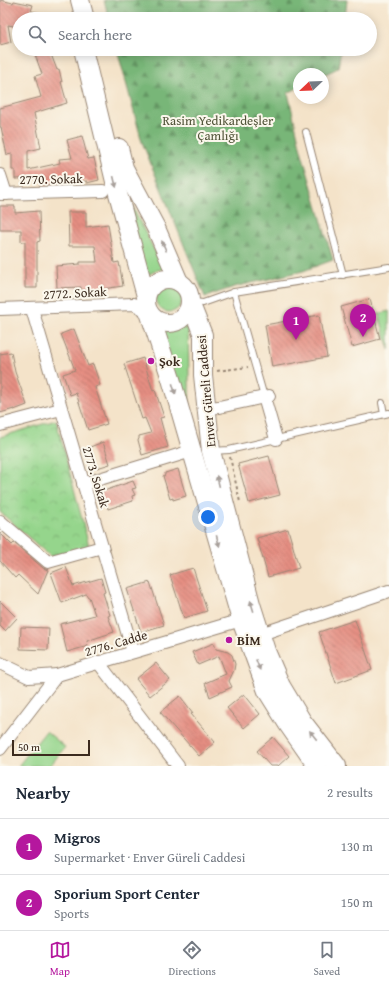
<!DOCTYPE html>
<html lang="en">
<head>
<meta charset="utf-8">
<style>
  :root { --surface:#fff; --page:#f2f2f3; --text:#1f2937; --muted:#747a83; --line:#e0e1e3; --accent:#b5179e }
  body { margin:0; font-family:"Gentium Book Plus",serif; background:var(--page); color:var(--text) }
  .compass { position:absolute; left:293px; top:68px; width:36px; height:36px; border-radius:50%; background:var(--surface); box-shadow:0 2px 10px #0003; rotate:247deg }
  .scale { position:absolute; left:12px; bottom:10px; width:78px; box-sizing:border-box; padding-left:4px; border:2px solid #3b2a1e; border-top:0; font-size:11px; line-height:14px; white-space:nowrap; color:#3b2a1e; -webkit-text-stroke:3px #fbf7ec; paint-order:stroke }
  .you { position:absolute; left:208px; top:517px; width:14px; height:14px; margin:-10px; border:3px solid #fff; border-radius:50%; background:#1a73e8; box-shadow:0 0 0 6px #1a73e833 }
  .badge { display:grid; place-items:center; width:26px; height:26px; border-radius:50%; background:var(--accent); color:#fff; font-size:13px; font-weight:700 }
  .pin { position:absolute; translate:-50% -33px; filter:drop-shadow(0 1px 2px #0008) }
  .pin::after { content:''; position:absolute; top:21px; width:14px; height:12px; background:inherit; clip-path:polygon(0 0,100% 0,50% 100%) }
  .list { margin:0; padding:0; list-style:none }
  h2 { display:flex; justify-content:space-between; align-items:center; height:52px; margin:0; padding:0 16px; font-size:17px }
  h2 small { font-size:13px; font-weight:400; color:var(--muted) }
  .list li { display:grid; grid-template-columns:26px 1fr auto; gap:12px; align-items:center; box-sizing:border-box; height:56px; padding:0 16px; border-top:1px solid var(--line) }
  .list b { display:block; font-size:15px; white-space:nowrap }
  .list p { margin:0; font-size:13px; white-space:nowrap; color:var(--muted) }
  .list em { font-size:13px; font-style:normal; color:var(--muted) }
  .icon { flex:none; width:22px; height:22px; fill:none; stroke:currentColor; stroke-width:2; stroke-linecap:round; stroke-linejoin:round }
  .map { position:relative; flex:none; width:389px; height:766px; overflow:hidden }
  .search { position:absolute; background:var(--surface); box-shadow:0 2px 10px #0003; left:12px; right:12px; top:12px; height:44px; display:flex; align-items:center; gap:10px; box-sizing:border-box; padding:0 14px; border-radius:22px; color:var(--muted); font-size:15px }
  .sheet { height:164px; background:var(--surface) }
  nav { display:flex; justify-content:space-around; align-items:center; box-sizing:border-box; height:56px; border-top:1px solid var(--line); background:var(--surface); font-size:11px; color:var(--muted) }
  nav a { display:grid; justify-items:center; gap:2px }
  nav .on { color:var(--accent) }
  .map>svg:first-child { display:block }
  .grass { fill:#95d58c; stroke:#688055 }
  .forest { fill:url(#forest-firs); stroke:#5a704b }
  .park { fill:url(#park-crowns); stroke:#688055 }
  .building { fill:url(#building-back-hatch) }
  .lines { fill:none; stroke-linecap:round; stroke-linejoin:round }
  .lane-casing { stroke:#988674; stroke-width:8 }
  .street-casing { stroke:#988674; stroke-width:14 }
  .primary-casing { stroke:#988674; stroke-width:20 }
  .path { stroke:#988674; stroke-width:2; stroke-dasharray:3 3; stroke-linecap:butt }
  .lane { stroke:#fff; stroke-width:6 }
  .street { stroke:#fff; stroke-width:12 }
  .primary { stroke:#fff; stroke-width:18 }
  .oneway { fill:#a79f9a }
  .poi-dot { fill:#b5179e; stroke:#fbf7ec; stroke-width:1.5 }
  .labels { text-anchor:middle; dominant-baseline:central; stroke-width:4; stroke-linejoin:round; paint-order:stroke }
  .park-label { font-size:13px; fill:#52553a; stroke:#fbf7ec }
  .street-label { font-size:13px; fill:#3b2a1e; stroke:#fbf7ec }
  .poi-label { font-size:13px; font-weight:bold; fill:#3b2a1e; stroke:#fbf7ec; text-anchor:start }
</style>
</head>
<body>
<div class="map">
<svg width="389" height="766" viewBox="0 0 389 766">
  <defs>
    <pattern id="forest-firs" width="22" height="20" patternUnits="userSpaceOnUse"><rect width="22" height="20" fill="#78b678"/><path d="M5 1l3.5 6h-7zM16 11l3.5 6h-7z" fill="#649462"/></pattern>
    <pattern id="park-crowns" width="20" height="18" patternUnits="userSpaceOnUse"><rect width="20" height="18" fill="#95d58c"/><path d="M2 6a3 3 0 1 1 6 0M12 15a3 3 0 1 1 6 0" fill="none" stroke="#81b778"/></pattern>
    <pattern id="building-back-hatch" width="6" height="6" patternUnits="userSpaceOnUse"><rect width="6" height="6" fill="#e58e82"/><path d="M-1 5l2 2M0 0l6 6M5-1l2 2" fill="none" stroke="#bb746a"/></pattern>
  </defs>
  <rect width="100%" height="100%" fill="#fbf7ec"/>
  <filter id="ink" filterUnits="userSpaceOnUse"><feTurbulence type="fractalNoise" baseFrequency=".025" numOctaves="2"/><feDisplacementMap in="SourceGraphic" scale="8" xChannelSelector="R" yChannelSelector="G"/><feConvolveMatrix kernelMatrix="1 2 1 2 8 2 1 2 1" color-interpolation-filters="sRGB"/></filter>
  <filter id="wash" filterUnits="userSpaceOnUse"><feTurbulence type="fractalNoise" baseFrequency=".012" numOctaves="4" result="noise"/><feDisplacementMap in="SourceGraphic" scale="16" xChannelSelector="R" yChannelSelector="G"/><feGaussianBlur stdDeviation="0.9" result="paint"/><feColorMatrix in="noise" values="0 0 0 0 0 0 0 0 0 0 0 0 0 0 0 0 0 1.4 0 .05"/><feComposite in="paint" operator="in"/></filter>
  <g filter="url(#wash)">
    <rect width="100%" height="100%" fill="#f4e3c9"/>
    <g class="grass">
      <polygon points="117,177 164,269 157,270 144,277"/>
      <circle cx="169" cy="299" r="13"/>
      <polygon points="389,311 389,350 379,314"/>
      <polygon points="188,321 190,436 160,327 177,328"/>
      <polygon points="46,731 65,747 50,766 18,766"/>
    </g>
    <g class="forest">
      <polygon points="104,0 347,0 345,19 109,19"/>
      <polygon points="117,49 341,49 338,68 323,75 323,74 299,74 299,87 288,93 301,150 333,260 303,271 234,287 205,297 142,142"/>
    </g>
    <polygon class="park" points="56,420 89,546 51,557 0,512 0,437"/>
    <g id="blocks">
      <g class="building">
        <polygon points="0,0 13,3 14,1 33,5 31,11 53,15 53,19 19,19 19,27 8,25 11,42 0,45"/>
        <polygon points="33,49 49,49 57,70 59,69 62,82 61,82 67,103 34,113 41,148 28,151 28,170 60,163 59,159 72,158 67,140 82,136 88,159 94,158 99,180 87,183 87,181 44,185 42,178 15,179 15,170 12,170 12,154 7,155 1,127 0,127 0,108 41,97 35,76 42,74"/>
        <polygon points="0,206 15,206 15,213 39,211 40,241 37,242 37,288 25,288 25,242 21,242 21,230 0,230"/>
        <polygon points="68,212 86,212 86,227 108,224 114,263 119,262 123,286 95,290 81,290 81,287 57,288 56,266 80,264 80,262 97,262 95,246 69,246"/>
        <polygon points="370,299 380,339 352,347 341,307"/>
        <polygon points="319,315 327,357 272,367 265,325"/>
        <polygon points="74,329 88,366 93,364 100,385 95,387 107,424 88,430 76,393 70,395 63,374 75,370 61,334"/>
        <polygon points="11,352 15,372 27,405 14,410 14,409 0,413 0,354"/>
        <polygon points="143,358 153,391 155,390 164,417 160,418 168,447 142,455 138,440 139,439 139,436 151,433 145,418 142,419 124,364"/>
        <polygon points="103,442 110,464 97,468 90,447"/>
        <polygon points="269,456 280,495 249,503 238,464"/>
        <polygon points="178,469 186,496 173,500 173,498 170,499 163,476 165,475 165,473"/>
        <polygon points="133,481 136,488 132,489 135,495 132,496 133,501 108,509 107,506 105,506 103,500 100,500 98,493"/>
        <polygon points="288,529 299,568 268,577 257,538"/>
        <polygon points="0,533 12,545 14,543 43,568 48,570 38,594 18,575 15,578 0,561"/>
        <polygon points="66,567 73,586 101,578 105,592 103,593 110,615 108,616 114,632 87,641 88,646 67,652 60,624 95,615 89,597 88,597 86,594 62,603 51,573"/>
        <polygon points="193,568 207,611 184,618 170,575"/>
        <polygon points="150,582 164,625 141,632 127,589"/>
        <polygon points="0,601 17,618 5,631 0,626"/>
        <polygon points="355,620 372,670 336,683 319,632"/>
        <polygon points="21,627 49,628 48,650 20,649"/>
        <polygon points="214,643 216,649 228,652 232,655 235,664 234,670 229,681 232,687 210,697 205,683 226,674 219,656 198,665 192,652"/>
        <polygon points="156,663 170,680 150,696 136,679"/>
        <polygon points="244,694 260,714 244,728 227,708"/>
        <polygon points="180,696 193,713 191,714 215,742 199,756 160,712"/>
        <polygon points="273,737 289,756 278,766 270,766 257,751"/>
      </g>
    </g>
  </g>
  <g filter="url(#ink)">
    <use href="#blocks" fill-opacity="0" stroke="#988674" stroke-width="1"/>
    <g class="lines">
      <g class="lane-casing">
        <g id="lane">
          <polyline points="306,132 343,275"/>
          <polyline points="234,292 389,267"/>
          <polyline points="193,302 203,303 234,292 264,397"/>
          <polyline points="382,403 384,414"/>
          <polyline points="212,451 229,450 389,413"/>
        </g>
      </g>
      <g class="street-casing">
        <g id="street">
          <polyline points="0,175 6,194"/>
          <polyline points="0,194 103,191"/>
          <polyline points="0,309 134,304 149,312"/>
          <polyline points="32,309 133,652"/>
          <polyline points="264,397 276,439"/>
          <polyline points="206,408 219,407 269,396"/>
          <polyline points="0,425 61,409"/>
          <polyline points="83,484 185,453"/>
          <polyline points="0,521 48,562 102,547"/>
          <polyline points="261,634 389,591"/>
          <polyline points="98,662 178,766"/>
          <polyline points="0,663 29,677 57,675 241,620"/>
          <polyline points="0,749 57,675"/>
        </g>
      </g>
      <g class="primary-casing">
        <g id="primary">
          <polyline points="80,0 85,19"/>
          <polyline points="83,49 117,190 146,296"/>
          <polyline points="119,148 124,168 156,228 179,282"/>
          <circle cx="168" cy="301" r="22"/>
          <polyline points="190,302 203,335 203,375 211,451 251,604 266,651 281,686 302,721 337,766"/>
          <polyline points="149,312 171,379 241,620 267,691 287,723 317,766"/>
        </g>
      </g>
      <g class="path">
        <polyline points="217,371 248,367"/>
        <polyline points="230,457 240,502"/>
      </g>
      <use href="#lane" class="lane"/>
      <use href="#street" class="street"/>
      <use href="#primary" class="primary"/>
    </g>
    <defs><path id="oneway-solid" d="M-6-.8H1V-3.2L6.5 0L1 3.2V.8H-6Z"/></defs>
    <g class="oneway">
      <use href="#oneway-solid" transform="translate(115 182) rotate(76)"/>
      <use href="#oneway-solid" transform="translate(164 246) rotate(-114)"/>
      <use href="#oneway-solid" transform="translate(174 389) rotate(74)"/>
      <use href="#oneway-solid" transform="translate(218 481) rotate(-104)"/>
      <use href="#oneway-solid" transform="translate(218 541) rotate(74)"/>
      <use href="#oneway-solid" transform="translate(252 606) rotate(-107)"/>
      <use href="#oneway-solid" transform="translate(258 665) rotate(69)"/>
      <use href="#oneway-solid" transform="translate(313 735) rotate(-128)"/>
    </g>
  </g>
  <g class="poi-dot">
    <circle cx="151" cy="361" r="4"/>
    <circle cx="229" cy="640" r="4"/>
  </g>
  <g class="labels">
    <g class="park-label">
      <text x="218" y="120">Rasim Yedikardeşler<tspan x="218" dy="15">Çamlığı</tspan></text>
    </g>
    <g class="street-label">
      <text transform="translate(51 179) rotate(-1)">2770. Sokak</text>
      <text transform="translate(75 293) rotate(-3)">2772. Sokak</text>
      <text transform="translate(206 391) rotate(-95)">Enver Güreli Caddesi</text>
      <text transform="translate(96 477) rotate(73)">2773. Sokak</text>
      <text transform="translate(116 643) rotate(-16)">2776. Cadde</text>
    </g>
    <g class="poi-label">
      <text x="159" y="361">Şok</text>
      <text x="237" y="640">BİM</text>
    </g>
  </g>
</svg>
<svg class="compass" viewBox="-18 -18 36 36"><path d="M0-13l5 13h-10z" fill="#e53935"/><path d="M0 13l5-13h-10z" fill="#747a83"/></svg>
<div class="scale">50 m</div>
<div class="you"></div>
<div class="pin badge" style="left:296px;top:340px">1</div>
<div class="pin badge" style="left:363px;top:337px">2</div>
<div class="search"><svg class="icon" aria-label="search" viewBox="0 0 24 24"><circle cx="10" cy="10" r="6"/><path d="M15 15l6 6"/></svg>Search here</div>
</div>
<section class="sheet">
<h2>Nearby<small>2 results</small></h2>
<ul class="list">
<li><span class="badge">1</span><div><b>Migros</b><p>Supermarket · Enver Güreli Caddesi</p></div><em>130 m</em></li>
<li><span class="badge">2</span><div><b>Sporium Sport Center</b><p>Sports</p></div><em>150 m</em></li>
</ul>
</section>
<nav>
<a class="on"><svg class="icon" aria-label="map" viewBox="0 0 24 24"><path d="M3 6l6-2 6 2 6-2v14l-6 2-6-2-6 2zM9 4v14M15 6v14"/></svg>Map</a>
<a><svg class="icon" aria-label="directions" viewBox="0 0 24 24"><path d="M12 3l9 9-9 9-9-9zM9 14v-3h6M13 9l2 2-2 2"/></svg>Directions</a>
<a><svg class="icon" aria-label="saved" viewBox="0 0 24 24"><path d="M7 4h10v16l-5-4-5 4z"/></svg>Saved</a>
</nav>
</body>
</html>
